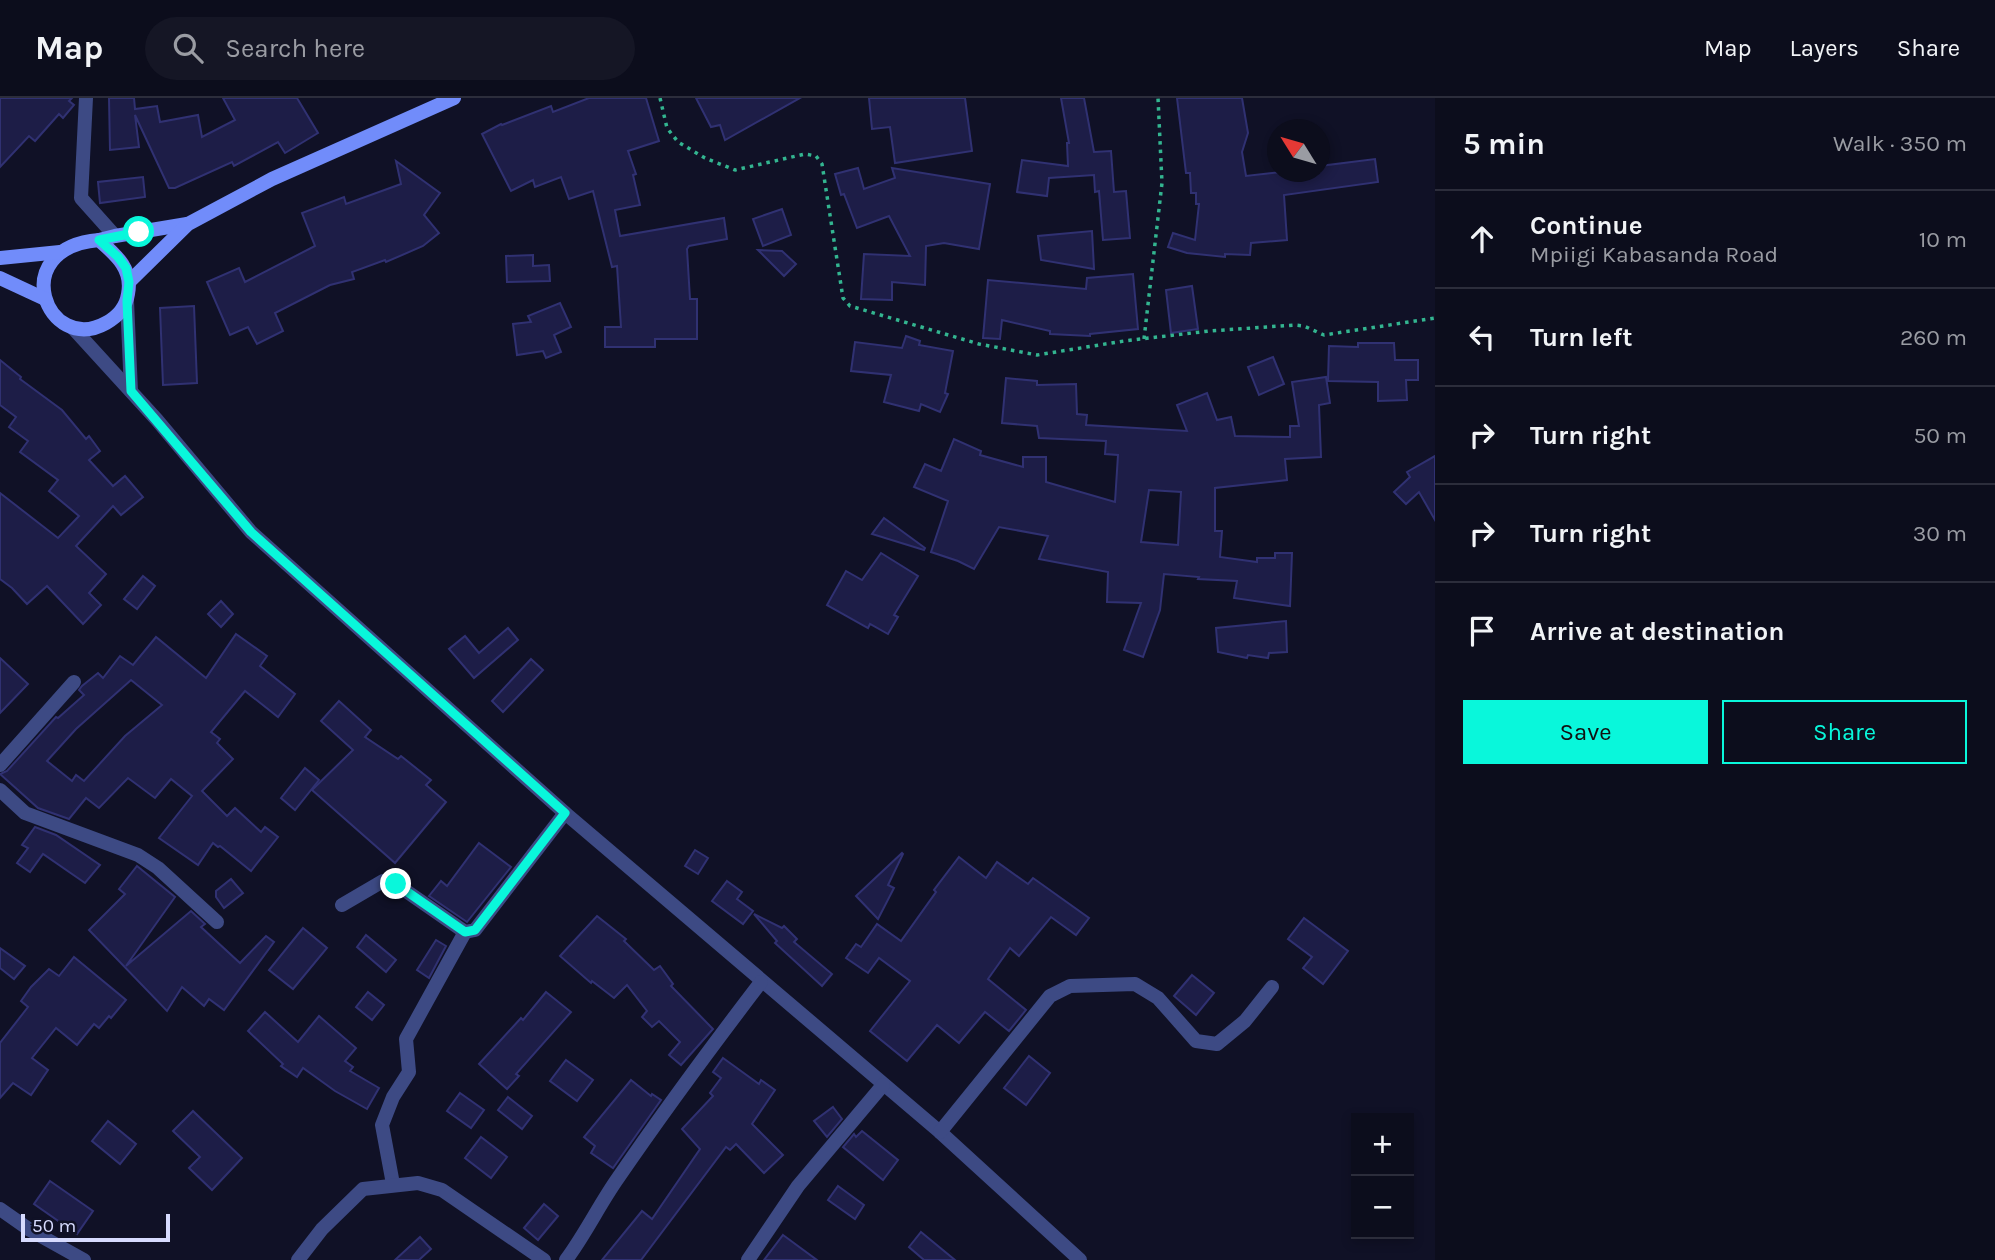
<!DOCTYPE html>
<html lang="en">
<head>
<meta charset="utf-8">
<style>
  :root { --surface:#0c0d1c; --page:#151625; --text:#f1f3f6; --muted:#9a9ca3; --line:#2c2d3b; --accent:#09f7db }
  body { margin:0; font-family:Karla,sans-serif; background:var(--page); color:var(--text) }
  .controls { position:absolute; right:21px; bottom:21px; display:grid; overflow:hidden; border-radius:0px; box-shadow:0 4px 10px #0003 }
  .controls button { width:63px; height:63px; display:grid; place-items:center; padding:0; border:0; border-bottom:2px solid var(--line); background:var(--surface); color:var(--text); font:35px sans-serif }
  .compass { position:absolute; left:1267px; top:21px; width:63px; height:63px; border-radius:50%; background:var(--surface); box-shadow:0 4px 10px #0003; rotate:307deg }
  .scale { position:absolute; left:21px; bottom:18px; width:149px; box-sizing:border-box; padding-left:7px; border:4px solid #d7dbfe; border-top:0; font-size:19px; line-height:24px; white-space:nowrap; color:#d7dbfe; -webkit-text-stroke:5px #101126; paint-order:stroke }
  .stop { position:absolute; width:21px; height:21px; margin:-16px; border:5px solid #09f7db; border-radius:50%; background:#fff }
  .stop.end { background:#09f7db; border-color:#fff; box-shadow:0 2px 7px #0008 }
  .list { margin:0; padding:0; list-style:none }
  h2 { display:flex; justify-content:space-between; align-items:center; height:91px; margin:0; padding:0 28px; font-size:30px }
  h2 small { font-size:23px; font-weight:400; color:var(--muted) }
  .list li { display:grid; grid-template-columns:46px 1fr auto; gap:21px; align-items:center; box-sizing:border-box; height:98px; padding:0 28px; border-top:2px solid var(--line) }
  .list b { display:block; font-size:26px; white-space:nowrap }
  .list p { margin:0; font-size:23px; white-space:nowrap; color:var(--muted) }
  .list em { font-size:23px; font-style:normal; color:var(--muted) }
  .actions { display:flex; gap:14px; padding:21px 28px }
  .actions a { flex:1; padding:16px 0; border:2px solid var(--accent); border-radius:0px; text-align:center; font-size:24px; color:var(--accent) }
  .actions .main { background:var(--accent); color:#111 }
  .icon { flex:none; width:38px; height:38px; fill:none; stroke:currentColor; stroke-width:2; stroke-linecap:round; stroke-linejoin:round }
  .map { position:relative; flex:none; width:1435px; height:1162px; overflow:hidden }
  header { display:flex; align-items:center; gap:42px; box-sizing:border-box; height:98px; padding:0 35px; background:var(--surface); border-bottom:2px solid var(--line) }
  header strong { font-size:33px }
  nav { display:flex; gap:38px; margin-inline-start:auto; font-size:24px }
  .search { width:490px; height:63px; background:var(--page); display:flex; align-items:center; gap:18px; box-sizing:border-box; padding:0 24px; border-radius:38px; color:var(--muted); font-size:26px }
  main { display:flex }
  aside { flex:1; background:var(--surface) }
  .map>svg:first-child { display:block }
  .building { fill:#1d1d47; stroke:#303172; stroke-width:2; fill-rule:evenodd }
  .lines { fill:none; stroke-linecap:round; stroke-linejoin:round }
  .path { stroke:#33b590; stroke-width:3.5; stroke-dasharray:3.5 5; stroke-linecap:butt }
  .minor { stroke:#3d4a84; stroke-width:14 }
  .secondary { stroke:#718cfa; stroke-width:14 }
  .route { stroke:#09f7db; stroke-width:9 }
</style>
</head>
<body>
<header>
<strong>Map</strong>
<div class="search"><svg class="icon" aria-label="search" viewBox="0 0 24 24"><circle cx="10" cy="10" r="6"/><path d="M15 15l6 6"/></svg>Search here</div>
<nav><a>Map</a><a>Layers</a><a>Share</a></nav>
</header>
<main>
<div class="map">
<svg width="1435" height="1162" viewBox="0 0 1435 1162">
  <rect width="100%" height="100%" fill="#101126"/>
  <g class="building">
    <polygon points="0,0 72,0 69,3 74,7 63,20 59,16 35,43 29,38 0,69"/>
    <polygon points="109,0 134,0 135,11 157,8 160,24 198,17 202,39 235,22 223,0 297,0 318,35 285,55 278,44 234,68 232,64 175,90 169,90 135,17 139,49 110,52"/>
    <polygon points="589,0 646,0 659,43 628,53 636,76 633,77 640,107 615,112 620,138 724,120 727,141 689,148 687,151 690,201 697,201 697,241 655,241 655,249 605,249 605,229 621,229 617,168 612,169 593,93 569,101 561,79 535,89 533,82 511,93 482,36 501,26 502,27 551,8 553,14"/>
    <polygon points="696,0 800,0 725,42 720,27 711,29"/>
    <polygon points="869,0 965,0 972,53 895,65 890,29 872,31"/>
    <polygon points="1061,0 1084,0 1094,54 1111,53 1114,94 1126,93 1130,140 1103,142 1099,93 1095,94 1094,77 1049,80 1047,98 1017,94 1022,62 1068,68 1067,45 1069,45"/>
    <polygon points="1177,0 1242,0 1248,35 1242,54 1246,78 1281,74 1320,74 1320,68 1375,61 1378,84 1284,97 1287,142 1251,145 1250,157 1225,156 1225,159 1187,155 1168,149 1173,135 1195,142 1199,106 1196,106 1196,95 1191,95 1190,75 1186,75"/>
    <polygon points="396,63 440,95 424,117 439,135 423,148 386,164 385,162 352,174 354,181 330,187 275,215 283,233 257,246 248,229 230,237 207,184 239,170 245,184 315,148 302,115 344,99 346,106 401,86"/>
    <polygon points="858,70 864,91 895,80 892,70 990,86 979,151 944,145 926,148 925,187 892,184 892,202 861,201 864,156 910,158 889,118 857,130 844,96 841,97 835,76"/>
    <polygon points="143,79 145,99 100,105 98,84"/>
    <polygon points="782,111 791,137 763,148 753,121"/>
    <polygon points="1092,133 1094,171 1041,162 1038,138"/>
    <polygon points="758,152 782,153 796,166 784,178"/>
    <polygon points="533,157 533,168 549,167 550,183 507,184 506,158"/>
    <polygon points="1133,176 1138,231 1090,236 1090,238 1050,236 1050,233 1002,222 1000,241 983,240 988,182 1086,191 1087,180"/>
    <polygon points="1192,188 1198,231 1171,235 1166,192"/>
    <polygon points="560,205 571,229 554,237 561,254 546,260 543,253 517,257 513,226 531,224 528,218"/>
    <polygon points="194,208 197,285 163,287 160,210"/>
    <polygon points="906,238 920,243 919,247 953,253 945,295 948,296 940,314 921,306 919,313 884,304 891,277 851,273 855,244 902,250"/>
    <polygon points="1358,245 1394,245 1395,262 1418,262 1418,282 1406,282 1407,302 1378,303 1378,284 1328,283 1329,248 1358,249"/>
    <polygon points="1273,259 1284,286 1259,297 1248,269"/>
    <polygon points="0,262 21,279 20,281 62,312 86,341 89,338 100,353 89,362 113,388 125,378 143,399 121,417 113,408 76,448 106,476 89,495 101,507 83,526 47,488 27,506 12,490 0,481 0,395 58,440 79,418 49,393 58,382 20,354 28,343 9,329 16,319 0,307"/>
    <path d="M1326,279L1330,305L1319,307L1321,359L1285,361L1287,382L1215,390V433H1222L1220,459L1257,464V460H1275V455H1292L1290,508L1234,500L1237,483L1198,481L1199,479L1164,476L1160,512L1143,559L1124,552L1141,505L1107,504L1108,474L1039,461L1048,438L999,429L974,471L958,463L931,454L948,403L914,389L925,366L941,373L954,341L981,353L980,357L1023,369V359H1046V384L1115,404L1118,357L1105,356L1106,343L1039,340L1037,328L1002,325L1006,280L1037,283V287L1076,286L1077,316L1087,317L1086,327L1187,333L1177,307L1207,295L1217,322L1231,319L1235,338L1290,339V328H1299L1292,284ZM1149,392L1181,394L1178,447L1141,444Z"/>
    <polygon points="1435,358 1435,422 1419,394 1406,406 1394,394 1410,379 1407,374"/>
    <polygon points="884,420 925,450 924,452 872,436"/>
    <polygon points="881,455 918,478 894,517 898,519 888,536 870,526 868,530 827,507 846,473 862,482"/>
    <polygon points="143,478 155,488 137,511 124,501"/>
    <polygon points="221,503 233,516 221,529 208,516"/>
    <polygon points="1286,523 1287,554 1269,555 1268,560 1248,557 1247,560 1218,554 1216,530"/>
    <polygon points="508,530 518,542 474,580 449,551 465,538 479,555"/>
    <path d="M236,536L267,558L260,568L295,596L278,619L245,593L211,634L220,641L217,645L233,661L202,693L227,718L235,710L261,734L265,729L278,739L251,773L220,748L218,749L213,745L198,767L159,740L192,698L171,681L155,700L128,680L99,710L86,700L69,721L38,710L0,676L7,673L56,619L58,620L84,597L79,592L82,588L98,575L103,580L120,558L133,567L156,539L206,580ZM131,582L162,607L125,638L84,683L76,677L72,683L47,663L76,631Z"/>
    <polygon points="0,560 28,586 0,615"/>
    <polygon points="531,561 543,572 503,614 492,603"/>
    <polygon points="339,603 371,632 365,639 398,661 401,658 431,682 426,687 446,704 395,765 312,692 353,652 321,623"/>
    <polygon points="305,670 319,682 295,712 281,700"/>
    <polygon points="35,729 56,737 100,767 85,785 43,756 30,774 17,765 28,750 22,747"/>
    <polygon points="479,745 511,769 467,824 429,798 441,783 447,788"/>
    <polygon points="695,752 708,760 698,776 685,768"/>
    <polygon points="902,755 903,756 888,787 894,790 878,821 856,798"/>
    <polygon points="959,759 986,780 997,764 1028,786 1033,780 1089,820 1076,837 1051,819 1019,858 1010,850 988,881 1026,912 1009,933 985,914 959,945 937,927 907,963 870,933 910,883 879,860 868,875 846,860 856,846 861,849 877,826 901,843 936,794 934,792"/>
    <polygon points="137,768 175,799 126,868 191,813 205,826 201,829 240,865 266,838 274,844 224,912 209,901 204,908 182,889 167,913 89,832 125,796 119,791"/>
    <polygon points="231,781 243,795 224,810 216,799 216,793"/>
    <polygon points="727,783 742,794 737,801 753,813 743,826 712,803"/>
    <polygon points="754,816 782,830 784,828 797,841 794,844 832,876 822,888 775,845 777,843"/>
    <polygon points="597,818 626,841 624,843 654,872 660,868 673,886 671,888 713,931 681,967 669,957 680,944 659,923 652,929 642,919 647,913 627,887 614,900 592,883 591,885 560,858"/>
    <polygon points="1304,820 1348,853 1323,886 1303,870 1312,859 1288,841"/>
    <polygon points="303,830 327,850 293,891 269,872"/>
    <polygon points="366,837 396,862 386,874 357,849"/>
    <polygon points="436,842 446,848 429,880 417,872"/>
    <polygon points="0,850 25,868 14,881 0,870"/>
    <polygon points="74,859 126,902 111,920 109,918 99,930 94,926 77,947 56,930 32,960 48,972 31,997 13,985 0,1000 0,945 28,909 21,903 31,889 49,871 59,878"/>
    <polygon points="1192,877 1214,895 1196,917 1174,898"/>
    <polygon points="368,894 384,907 372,922 356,909"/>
    <polygon points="546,894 571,914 516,976 519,978 507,991 479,966 521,920 523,922"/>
    <polygon points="265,914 298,944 319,918 356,950 345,963 353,969 350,973 379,990 367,1011 335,993 303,970 297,979 281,968 283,966 248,933"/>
    <polygon points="1029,958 1050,975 1026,1007 1004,990"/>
    <polygon points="723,960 759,986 761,982 775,992 752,1026 783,1057 764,1075 736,1046 730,1052 726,1049 641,1162 602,1162 642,1113 652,1121 700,1051 682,1031 713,998 710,995 721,980 713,974"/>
    <polygon points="566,962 593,982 577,1003 550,983"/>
    <polygon points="631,982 651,998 652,996 661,1002 613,1070 591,1055 595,1048 584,1039"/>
    <polygon points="460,995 484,1012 471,1030 447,1013"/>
    <polygon points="508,999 532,1018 522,1031 498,1012"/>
    <polygon points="833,1009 842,1021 827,1039 814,1023"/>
    <polygon points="193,1013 242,1060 212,1092 189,1070 200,1059 173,1033"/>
    <polygon points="108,1023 136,1046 120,1066 92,1043"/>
    <polygon points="862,1033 898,1062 883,1082 843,1049 854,1036 856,1039"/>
    <polygon points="481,1039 507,1059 491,1080 465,1060"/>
    <polygon points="50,1083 93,1113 77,1136 34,1106"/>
    <polygon points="838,1088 864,1107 855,1121 828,1102"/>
    <polygon points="544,1106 558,1118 538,1142 524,1130"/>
    <polygon points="921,1134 955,1162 924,1162 909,1149"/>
    <polygon points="783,1137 817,1162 764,1162"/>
    <polygon points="420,1139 431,1151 419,1162 395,1162"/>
  </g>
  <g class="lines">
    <g class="path">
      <polyline points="660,0 667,30 678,44 705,60 735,72 805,56 816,58 822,66 843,200 850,208 979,246 1037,257 1124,243 1209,233 1295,227 1304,228 1324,237 1435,220"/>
      <polyline points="1144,241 1162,85 1158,0"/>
    </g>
    <g class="minor">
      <polyline points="86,0 81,100 115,138"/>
      <polyline points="127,203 131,293"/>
      <polyline points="73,230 157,322 251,434 565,715 940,1034 1080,1162"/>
      <polyline points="0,667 74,584"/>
      <polyline points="0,692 25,715 138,757 158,770 217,824"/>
      <polyline points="342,807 383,783 396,786 465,834 475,832 565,715"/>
      <polyline points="940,1034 1050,898 1070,888 1135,886 1158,900 1196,943 1217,946 1245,923 1272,889"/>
      <polyline points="393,1086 382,1027 393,999 409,974 406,941 465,834"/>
      <polyline points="0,1111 30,1132 84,1162"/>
      <polyline points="298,1162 322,1131 363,1091 418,1085 442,1092 544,1162"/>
      <path d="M566,1162C586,1135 599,1107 618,1080C664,1013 712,948 761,884"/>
      <polyline points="748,1162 798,1088 883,987"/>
    </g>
    <g class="secondary">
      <path d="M99,142C116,157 133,171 128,196C126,209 117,219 106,225C47,258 5,150 99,142Z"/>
      <polyline points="99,142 115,138 187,126"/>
      <polyline points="0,160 60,154"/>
      <polyline points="0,180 45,201"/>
      <polyline points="129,184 188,126 272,81 454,0"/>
    </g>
  </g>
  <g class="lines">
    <polyline class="route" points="139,134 99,142 118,159 126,170 129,184 127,203 131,293 251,434 565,715 475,832 465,834 396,786"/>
  </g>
</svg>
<div class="controls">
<button>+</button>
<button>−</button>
</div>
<svg class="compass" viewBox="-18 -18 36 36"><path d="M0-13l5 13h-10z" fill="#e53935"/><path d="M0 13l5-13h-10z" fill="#9a9ca3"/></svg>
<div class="scale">50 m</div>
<div class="stop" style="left:139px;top:134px"></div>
<div class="stop end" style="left:396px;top:786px"></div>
</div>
<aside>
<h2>5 min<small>Walk · 350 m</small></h2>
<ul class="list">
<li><svg class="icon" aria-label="ahead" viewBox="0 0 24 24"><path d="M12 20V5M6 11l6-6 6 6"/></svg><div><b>Continue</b><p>Mpiigi Kabasanda Road</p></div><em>10 m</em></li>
<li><svg class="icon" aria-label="left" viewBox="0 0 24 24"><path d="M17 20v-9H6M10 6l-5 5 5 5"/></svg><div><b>Turn left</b></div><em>260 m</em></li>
<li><svg class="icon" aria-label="right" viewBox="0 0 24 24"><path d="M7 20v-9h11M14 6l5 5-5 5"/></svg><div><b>Turn right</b></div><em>50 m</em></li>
<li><svg class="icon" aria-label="right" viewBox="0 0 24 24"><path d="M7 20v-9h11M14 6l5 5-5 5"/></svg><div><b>Turn right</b></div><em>30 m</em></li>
<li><svg class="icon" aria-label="arrive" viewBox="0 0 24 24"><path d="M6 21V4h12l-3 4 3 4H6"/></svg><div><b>Arrive at destination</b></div></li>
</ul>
<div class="actions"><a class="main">Save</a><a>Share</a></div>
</aside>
</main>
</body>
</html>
